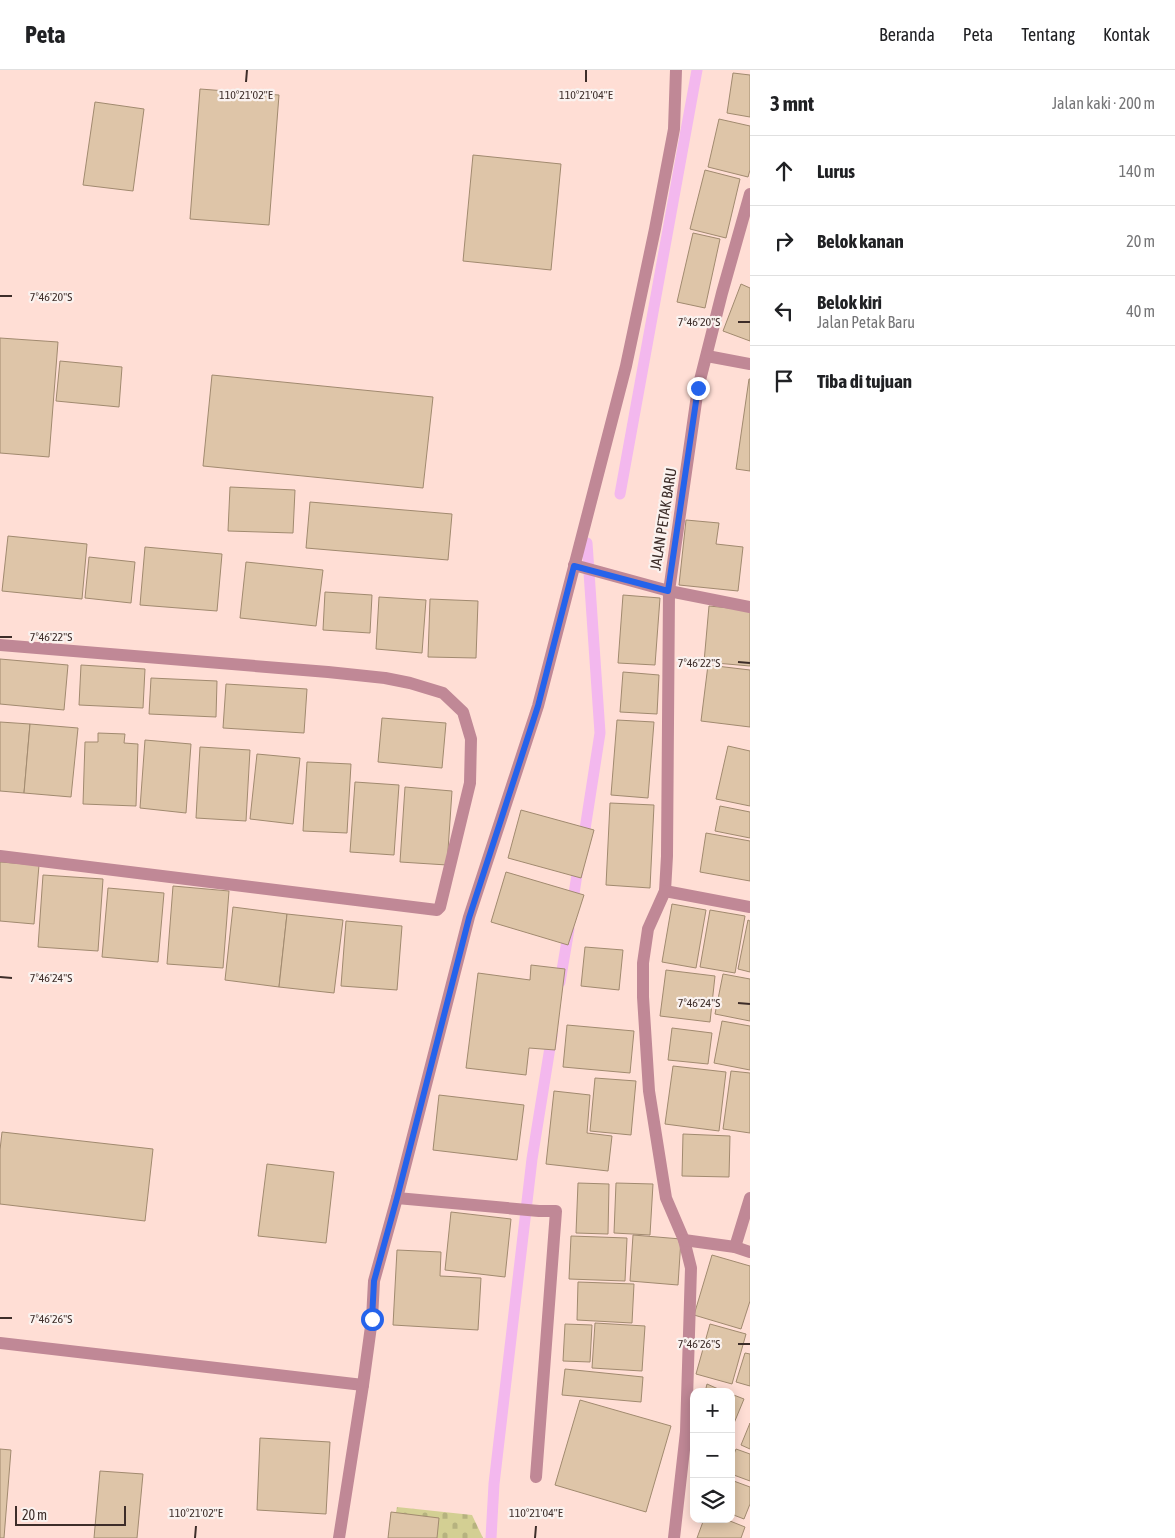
<!DOCTYPE html>
<html lang="id">
<head>
<meta charset="utf-8">
<style>
  :root { --surface:#fff; --page:#f2f2f2; --text:#202124; --muted:#757577; --line:#e0e0e0 }
  body { margin:0; font-family:"Asap Condensed",sans-serif; background:var(--page); color:var(--text) }
  .controls { position:absolute; right:15px; bottom:15px; display:grid; overflow:hidden; border-radius:10px; box-shadow:0 2px 12px #0003 }
  .controls button { width:45px; height:45px; display:grid; place-items:center; padding:0; border:0; border-bottom:1px solid var(--line); background:var(--surface); color:var(--text); font:25px sans-serif }
  .scale { position:absolute; left:15px; bottom:12px; width:111px; box-sizing:border-box; padding-left:5px; border:2px solid #3d2d29; border-top:0; font-size:14px; line-height:18px; white-space:nowrap; color:#3d2d29; -webkit-text-stroke:4px #faf2ef; paint-order:stroke }
  .stop { position:absolute; width:15px; height:15px; margin:-11px; border:4px solid #2563eb; border-radius:50%; background:#fff }
  .stop.end { background:#2563eb; border-color:#fff; box-shadow:0 1px 5px #0008 }
  .list { margin:0; padding:0; list-style:none }
  h2 { display:flex; justify-content:space-between; align-items:center; height:65px; margin:0; padding:0 20px; font-size:21px }
  h2 small { font-size:16px; font-weight:400; color:var(--muted) }
  .list li { display:grid; grid-template-columns:32px 1fr auto; gap:15px; align-items:center; box-sizing:border-box; height:70px; padding:0 20px; border-top:1px solid var(--line) }
  .list b { display:block; font-size:19px; white-space:nowrap }
  .list p { margin:0; font-size:16px; white-space:nowrap; color:var(--muted) }
  .list em { font-size:16px; font-style:normal; color:var(--muted) }
  .icon { flex:none; width:28px; height:28px; fill:none; stroke:currentColor; stroke-width:2; stroke-linecap:round; stroke-linejoin:round }
  .map { position:relative; flex:none; width:750px; height:1468px; overflow:hidden }
  header { display:flex; align-items:center; gap:30px; box-sizing:border-box; height:70px; padding:0 25px; background:var(--surface); border-bottom:1px solid var(--line) }
  header strong { font-size:24px }
  nav { display:flex; gap:28px; margin-inline-start:auto; font-size:18px }
  main { display:flex }
  aside { flex:1; background:var(--surface) }
  .map>svg:first-child { display:block }
  .cemetery { fill:url(#cemetery-stones) }
  .lines { fill:none; stroke-linecap:round; stroke-linejoin:round }
  .stream { stroke:#f3b8ee; stroke-width:11 }
  .building { fill:#dec5a8; stroke:#a18a6f }
  .minor { stroke:#c08896; stroke-width:12 }
  .route { stroke:#2563eb; stroke-width:6 }
  .ticks { fill:none; stroke:#3d2d29; stroke-width:2 }
  .labels { text-anchor:middle; dominant-baseline:central; stroke-width:4.5; stroke-linejoin:round; paint-order:stroke }
  .street-label { font-size:15px; fill:#3d2d29; stroke:#faf2ef }
  .ticks-label { font-size:12px; text-anchor:middle; fill:#3d2d29; stroke:#faf2ef; stroke-width:4.5; stroke-linejoin:round; paint-order:stroke }
</style>
</head>
<body>
<header>
<strong>Peta</strong>
<nav><a>Beranda</a><a>Peta</a><a>Tentang</a><a>Kontak</a></nav>
</header>
<main>
<div class="map">
<svg width="750" height="1468" viewBox="0 0 750 1468">
  <defs>
    <pattern id="cemetery-stones" width="16" height="16" patternUnits="userSpaceOnUse" patternTransform="scale(1.25)"><rect width="16" height="16" fill="#d3cf93"/><path d="M2 7V4a2 2 0 0 1 4 0v3zM10 15v-3a2 2 0 0 1 4 0v3z" fill="#b6b27f"/></pattern>
  </defs>
  <rect width="100%" height="100%" fill="#ffded5"/>
  <polygon class="cemetery" points="397,1437 472,1445 483,1468 391,1468"/>
  <g class="lines">
    <g class="stream">
      <polyline points="620,424 697,0"/>
      <polyline points="583,772 600,663 587,473"/>
      <polyline points="572,836 579,792"/>
      <polyline points="560,912 569,859"/>
      <polyline points="491,1468 494,1414 532,1089 552,965"/>
    </g>
  </g>
  <g class="building">
    <polygon points="733,3 750,5 750,47 727,43"/>
    <polygon points="200,19 279,25 269,155 190,149"/>
    <polygon points="95,32 144,39 133,121 83,115"/>
    <polygon points="719,49 750,56 750,100 748,107 708,97"/>
    <polygon points="473,85 561,94 551,200 463,191"/>
    <polygon points="705,100 740,109 726,168 690,159"/>
    <polygon points="693,163 720,169 705,238 677,232"/>
    <polygon points="741,214 750,218 750,271 723,261"/>
    <polygon points="0,268 58,272 49,387 0,383"/>
    <polygon points="60,291 122,297 119,337 56,331"/>
    <polygon points="212,305 433,327 423,418 203,396"/>
    <polygon points="749,309 750,309 750,401 736,399"/>
    <polygon points="230,417 295,420 293,463 228,461"/>
    <polygon points="310,432 452,444 448,490 306,478"/>
    <polygon points="686,450 719,453 716,474 743,477 738,521 679,515"/>
    <polygon points="8,466 87,474 82,529 2,521"/>
    <polygon points="145,477 222,484 217,541 140,535"/>
    <polygon points="89,487 135,492 131,533 85,528"/>
    <polygon points="246,492 323,500 316,556 240,548"/>
    <polygon points="325,522 372,525 370,563 323,560"/>
    <polygon points="623,525 660,528 655,595 618,593"/>
    <polygon points="379,527 426,530 422,583 376,579"/>
    <polygon points="430,529 478,531 476,588 428,587"/>
    <polygon points="709,536 750,540 750,596 704,592"/>
    <polygon points="0,589 68,595 64,640 0,634"/>
    <polygon points="81,595 145,599 143,638 79,635"/>
    <polygon points="708,595 750,600 750,657 701,651"/>
    <polygon points="623,602 659,605 657,644 620,642"/>
    <polygon points="151,608 217,611 216,647 149,644"/>
    <polygon points="226,614 307,619 304,663 223,658"/>
    <polygon points="382,648 446,653 442,698 378,692"/>
    <polygon points="617,650 654,652 648,728 611,725"/>
    <polygon points="0,652 30,654 24,723 0,721"/>
    <polygon points="30,654 78,658 71,727 24,723"/>
    <polygon points="98,663 125,664 124,673 138,674 136,736 83,734 85,672 98,672"/>
    <polygon points="145,670 191,674 186,743 140,738"/>
    <polygon points="728,676 750,681 750,736 716,729"/>
    <polygon points="200,677 250,680 246,751 196,748"/>
    <polygon points="257,684 300,688 293,754 250,749"/>
    <polygon points="307,692 351,694 347,763 303,761"/>
    <polygon points="355,712 399,715 394,785 350,782"/>
    <polygon points="405,717 452,721 447,795 400,792"/>
    <polygon points="610,733 654,735 650,818 606,815"/>
    <polygon points="720,736 750,742 750,768 715,761"/>
    <polygon points="521,740 594,760 581,808 508,788"/>
    <polygon points="706,763 750,771 750,811 700,802"/>
    <polygon points="0,792 39,795 34,854 0,851"/>
    <polygon points="506,802 584,825 568,875 491,852"/>
    <polygon points="43,805 103,809 98,881 38,877"/>
    <polygon points="173,816 229,821 223,898 167,894"/>
    <polygon points="108,818 164,823 158,892 102,887"/>
    <polygon points="672,834 706,840 696,898 662,892"/>
    <polygon points="233,837 287,844 279,917 225,910"/>
    <polygon points="710,840 745,846 735,903 700,897"/>
    <polygon points="287,844 343,850 334,923 279,917"/>
    <polygon points="748,850 750,851 750,902 738,899"/>
    <polygon points="346,851 402,856 397,920 341,916"/>
    <polygon points="585,877 623,880 619,920 581,916"/>
    <polygon points="531,895 565,899 555,980 529,978 526,1005 466,998 478,903 530,910"/>
    <polygon points="666,900 715,906 710,952 660,946"/>
    <polygon points="723,904 750,909 750,951 715,944"/>
    <polygon points="722,951 750,956 750,1000 714,993"/>
    <polygon points="567,955 634,961 630,1003 563,997"/>
    <polygon points="672,958 712,963 708,994 668,990"/>
    <polygon points="673,996 726,1002 719,1061 665,1054"/>
    <polygon points="731,1001 750,1003 750,1063 723,1059"/>
    <polygon points="595,1008 636,1011 631,1065 590,1061"/>
    <polygon points="554,1021 590,1025 587,1063 612,1066 608,1101 546,1094"/>
    <polygon points="439,1025 524,1035 517,1090 433,1080"/>
    <polygon points="2,1062 153,1079 145,1151 0,1134 0,1080"/>
    <polygon points="683,1064 730,1066 729,1107 682,1106"/>
    <polygon points="267,1094 334,1102 326,1173 258,1166"/>
    <polygon points="578,1113 609,1114 608,1164 576,1163"/>
    <polygon points="616,1113 653,1114 650,1165 614,1163"/>
    <polygon points="451,1142 511,1149 505,1207 445,1200"/>
    <polygon points="633,1165 681,1169 678,1215 630,1211"/>
    <polygon points="571,1166 627,1168 625,1211 569,1209"/>
    <polygon points="397,1180 441,1182 440,1206 481,1208 478,1260 393,1255"/>
    <polygon points="712,1185 750,1196 750,1231 741,1259 694,1245"/>
    <polygon points="578,1212 634,1214 632,1253 577,1250"/>
    <polygon points="595,1253 645,1256 642,1301 592,1298"/>
    <polygon points="565,1254 592,1255 590,1292 563,1291"/>
    <polygon points="710,1254 746,1264 732,1314 696,1304"/>
    <polygon points="745,1283 750,1284 750,1316 736,1312"/>
    <polygon points="565,1299 643,1307 641,1332 562,1325"/>
    <polygon points="707,1314 725,1322 705,1322"/>
    <polygon points="731,1324 744,1329 732,1358 731,1357"/>
    <polygon points="580,1330 671,1356 646,1442 555,1415"/>
    <polygon points="750,1353 750,1379 741,1375"/>
    <polygon points="260,1368 330,1372 326,1444 257,1440"/>
    <polygon points="0,1379 11,1380 4,1468 0,1468"/>
    <polygon points="736,1379 750,1384 750,1411 731,1404 731,1392"/>
    <polygon points="100,1401 143,1404 137,1468 94,1468"/>
    <polygon points="731,1410 750,1417 750,1434 744,1449 731,1444"/>
    <polygon points="391,1442 439,1448 437,1468 388,1468"/>
    <polygon points="704,1449 725,1449 745,1457 741,1468 697,1468"/>
  </g>
  <g class="lines">
    <g class="minor">
      <polyline points="750,124 722,223 698,318 669,521 667,786 665,821 750,837"/>
      <polyline points="707,286 750,294"/>
      <polyline points="574,495 669,521 750,537"/>
      <polyline points="0,575 328,602 385,608 410,613 443,623 463,642 471,669 470,713 440,837 437,840 0,786"/>
      <polyline points="665,821 648,859 643,893 643,927 649,1021 666,1128 684,1170 691,1198 686,1362 674,1468"/>
      <polyline points="397,1128 539,1141 556,1141 536,1407"/>
      <polyline points="684,1170 735,1177 750,1182"/>
      <polyline points="735,1177 750,1128"/>
      <polyline points="0,1273 363,1315"/>
      <polyline points="339,1468 363,1315 372,1249 374,1211 397,1128 469,847 538,636 626,296 655,159 674,59 676,0"/>
    </g>
  </g>
  <g class="lines">
    <polyline class="route" points="372,1249 374,1211 397,1128 469,848 538,636 574,496 668,521 698,318"/>
  </g>
  <path class="ticks" d="M246,12L247,0M586,12V0M0,226H12M738,252H750M0,567H12M738,592L750,593M0,907L12,908M738,933L750,934M0,1248H12M738,1274H750M195,1468L196,1456M535,1468L536,1456"/>
  <g class="labels">
    <g class="street-label">
      <text transform="translate(663 449) rotate(-81)">JALAN PETAK BARU</text>
    </g>
  </g>
  <g class="ticks-label">
    <text x="246" y="29">110°21'02"E</text>
    <text x="586" y="29">110°21'04"E</text>
    <text x="51" y="231">7°46'20"S</text>
    <text x="699" y="256">7°46'20"S</text>
    <text x="51" y="571">7°46'22"S</text>
    <text x="699" y="597">7°46'22"S</text>
    <text x="51" y="912">7°46'24"S</text>
    <text x="699" y="937">7°46'24"S</text>
    <text x="51" y="1253">7°46'26"S</text>
    <text x="699" y="1278">7°46'26"S</text>
    <text x="196" y="1447">110°21'02"E</text>
    <text x="536" y="1447">110°21'04"E</text>
  </g>
</svg>
<div class="controls">
<button>+</button>
<button>−</button>
<button><svg class="icon" aria-label="layers" viewBox="0 0 24 24"><path d="M12 4l9 5-9 5-9-5zM3 14l9 5 9-5"/></svg></button>
</div>
<div class="scale">20 m</div>
<div class="stop" style="left:372px;top:1249px"></div>
<div class="stop end" style="left:698px;top:318px"></div>
</div>
<aside>
<h2>3 mnt<small>Jalan kaki · 200 m</small></h2>
<ul class="list">
<li><svg class="icon" aria-label="ahead" viewBox="0 0 24 24"><path d="M12 20V5M6 11l6-6 6 6"/></svg><div><b>Lurus</b></div><em>140 m</em></li>
<li><svg class="icon" aria-label="right" viewBox="0 0 24 24"><path d="M7 20v-9h11M14 6l5 5-5 5"/></svg><div><b>Belok kanan</b></div><em>20 m</em></li>
<li><svg class="icon" aria-label="left" viewBox="0 0 24 24"><path d="M17 20v-9H6M10 6l-5 5 5 5"/></svg><div><b>Belok kiri</b><p>Jalan Petak Baru</p></div><em>40 m</em></li>
<li><svg class="icon" aria-label="arrive" viewBox="0 0 24 24"><path d="M6 21V4h12l-3 4 3 4H6"/></svg><div><b>Tiba di tujuan</b></div></li>
</ul>
</aside>
</main>
</body>
</html>
